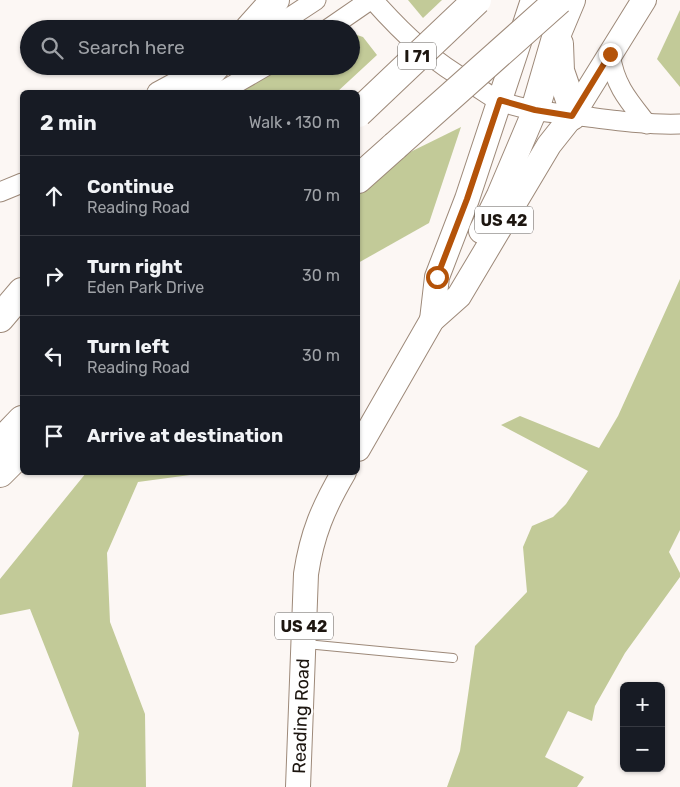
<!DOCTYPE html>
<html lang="en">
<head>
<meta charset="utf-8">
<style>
  :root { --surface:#171b24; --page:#20242c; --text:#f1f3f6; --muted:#9ea1a6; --line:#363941 }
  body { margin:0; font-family:Rubik,sans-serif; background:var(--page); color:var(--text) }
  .controls { position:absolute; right:15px; bottom:15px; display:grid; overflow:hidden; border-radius:8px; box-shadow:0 1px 4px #0004 }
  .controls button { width:45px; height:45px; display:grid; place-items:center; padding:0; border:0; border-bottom:1px solid var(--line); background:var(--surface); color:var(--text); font:25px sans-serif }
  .stop { position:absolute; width:15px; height:15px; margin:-11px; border:4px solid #b45309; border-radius:50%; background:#fff }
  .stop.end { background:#b45309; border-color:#fff; box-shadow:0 1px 5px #0008 }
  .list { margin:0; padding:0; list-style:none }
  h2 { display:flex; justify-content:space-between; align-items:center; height:65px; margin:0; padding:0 20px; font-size:21px }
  h2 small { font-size:16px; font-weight:400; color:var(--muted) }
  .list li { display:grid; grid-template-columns:32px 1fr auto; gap:15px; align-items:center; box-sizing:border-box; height:80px; padding:0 20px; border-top:1px solid var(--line) }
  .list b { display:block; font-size:19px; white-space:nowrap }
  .list p { margin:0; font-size:16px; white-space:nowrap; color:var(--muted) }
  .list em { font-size:16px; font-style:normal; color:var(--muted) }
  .icon { flex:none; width:28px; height:28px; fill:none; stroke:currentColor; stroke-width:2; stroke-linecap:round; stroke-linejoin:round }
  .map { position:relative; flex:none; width:680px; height:787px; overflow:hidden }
  .search { position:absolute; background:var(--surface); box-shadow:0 1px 4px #0004; left:20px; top:20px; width:340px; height:55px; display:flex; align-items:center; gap:12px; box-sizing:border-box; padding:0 18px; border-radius:28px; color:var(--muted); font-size:19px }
  .panel { position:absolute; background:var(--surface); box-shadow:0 1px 4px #0004; left:20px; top:90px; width:340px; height:385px; border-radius:8px }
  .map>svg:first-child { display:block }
  .forest { fill:#c2ca98 }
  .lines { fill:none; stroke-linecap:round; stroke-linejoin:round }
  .service-casing { stroke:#9d8979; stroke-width:10 }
  .tertiary-casing { stroke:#9d8979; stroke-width:21 }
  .primary-casing { stroke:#9d8979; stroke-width:26 }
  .motorway-casing { stroke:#9d8979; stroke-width:30 }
  .service { stroke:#fff; stroke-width:8 }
  .tertiary { stroke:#fff; stroke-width:19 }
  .primary { stroke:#fff; stroke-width:24 }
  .motorway { stroke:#fff; stroke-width:28 }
  .motorway-bridge-casing { stroke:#9d8979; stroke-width:30; stroke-linecap:butt }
  .motorway-bridge { stroke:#fff; stroke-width:28 }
  .route { stroke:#b45309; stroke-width:6 }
  .labels { text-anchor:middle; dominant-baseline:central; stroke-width:4.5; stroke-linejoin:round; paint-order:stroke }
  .shield { fill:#fff; stroke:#615c58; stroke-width:1 }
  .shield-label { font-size:16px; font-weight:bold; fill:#1d1610 }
  .street-label { font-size:18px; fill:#1d1610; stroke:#fff }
</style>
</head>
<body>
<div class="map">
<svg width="680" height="787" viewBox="0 0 680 787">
  <rect width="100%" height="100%" fill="#fcf7f4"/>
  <g class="forest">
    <polygon points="408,0 442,0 423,18"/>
    <polygon points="680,10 680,87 657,59"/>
    <polygon points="351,33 363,37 377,55 337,92 241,92 282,66 351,66"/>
    <polygon points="461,127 429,223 358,263 358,192 390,162"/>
    <polygon points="680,279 680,530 669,552 680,573 680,577 625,653 595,706 592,721 568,711 545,757 584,777 577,787 447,787 460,751 475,646 527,592 523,547 532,526 553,517 566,504 588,471 501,425 520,416 599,448 618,416"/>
    <polygon points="86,473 191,473 190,475 138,482 107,553 110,622 145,714 146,787 72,787 79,733 30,609 0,615 0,579"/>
  </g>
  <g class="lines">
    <g class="service-casing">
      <polyline id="service" points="306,644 453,658"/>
    </g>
    <g class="tertiary-casing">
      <g id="tertiary">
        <path d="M373,0C405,36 432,61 474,85C482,90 491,97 500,101C528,112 560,113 589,117C620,121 649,125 680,124"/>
        <polyline points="272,29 316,0"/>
        <polyline points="328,29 370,0"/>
        <path d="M610,54C615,86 628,100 647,124"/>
        <polyline points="157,92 205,66"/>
        <polyline points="221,92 266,66"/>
        <polyline points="0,192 22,183"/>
      </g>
    </g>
    <g class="primary-casing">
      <g id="primary">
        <polyline points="481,231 499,195 535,110"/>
        <polyline points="432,320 437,277 467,199 533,0"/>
        <polyline points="358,449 432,320 459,296 549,145 572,116 644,0"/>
        <path d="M298,787L306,574C312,534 323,508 344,472"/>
      </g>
    </g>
    <g class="motorway-casing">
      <g id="motorway">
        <polyline points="249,29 275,0"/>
        <polyline points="559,44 560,71 570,100 572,116"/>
        <polyline points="193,92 216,66"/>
        <polyline points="535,110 558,31 571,0"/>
        <polyline points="358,179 395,146"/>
        <polyline points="0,318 22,292"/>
        <polyline points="0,443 22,420"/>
        <polyline points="0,473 22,451"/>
      </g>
    </g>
    <use href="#service" class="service"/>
    <use href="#tertiary" class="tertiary"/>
    <use href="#primary" class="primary"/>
    <use href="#motorway" class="motorway"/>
    <g class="motorway-bridge-casing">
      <g id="motorway-bridge">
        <polyline points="358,113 477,0"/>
        <polyline points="395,146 559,0"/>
      </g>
    </g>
    <use href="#motorway-bridge" class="motorway-bridge"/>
  </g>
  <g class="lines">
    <polyline class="route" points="437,277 467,199 500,100 535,110 572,116 610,54"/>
  </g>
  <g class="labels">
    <g class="shield">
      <rect x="398" y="42.5" width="38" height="27" rx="4"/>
      <rect x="475" y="206.5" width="58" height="27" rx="4"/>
      <rect x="275" y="612.5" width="58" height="27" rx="4"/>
    </g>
    <g class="shield-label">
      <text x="417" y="56">I 71</text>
      <text x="504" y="220">US 42</text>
      <text x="304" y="626">US 42</text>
    </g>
    <g class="street-label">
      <text transform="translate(301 716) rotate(-88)">Reading Road</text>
    </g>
  </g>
</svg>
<div class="controls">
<button>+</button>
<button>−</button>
</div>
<div class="stop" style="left:437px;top:277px"></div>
<div class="stop end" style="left:610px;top:54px"></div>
<div class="search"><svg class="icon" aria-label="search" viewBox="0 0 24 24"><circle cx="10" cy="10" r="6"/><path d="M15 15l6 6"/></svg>Search here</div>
<section class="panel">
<h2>2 min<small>Walk · 130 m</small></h2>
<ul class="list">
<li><svg class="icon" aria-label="ahead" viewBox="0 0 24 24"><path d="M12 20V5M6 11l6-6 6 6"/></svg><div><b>Continue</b><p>Reading Road</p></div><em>70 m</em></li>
<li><svg class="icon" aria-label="right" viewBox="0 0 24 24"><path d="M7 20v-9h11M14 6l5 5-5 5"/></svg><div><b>Turn right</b><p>Eden Park Drive</p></div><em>30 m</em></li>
<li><svg class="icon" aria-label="left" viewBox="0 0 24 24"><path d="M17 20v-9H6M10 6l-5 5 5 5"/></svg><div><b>Turn left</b><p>Reading Road</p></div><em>30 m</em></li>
<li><svg class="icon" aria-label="arrive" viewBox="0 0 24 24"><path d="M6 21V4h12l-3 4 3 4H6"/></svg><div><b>Arrive at destination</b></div></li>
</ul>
</section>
</div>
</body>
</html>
